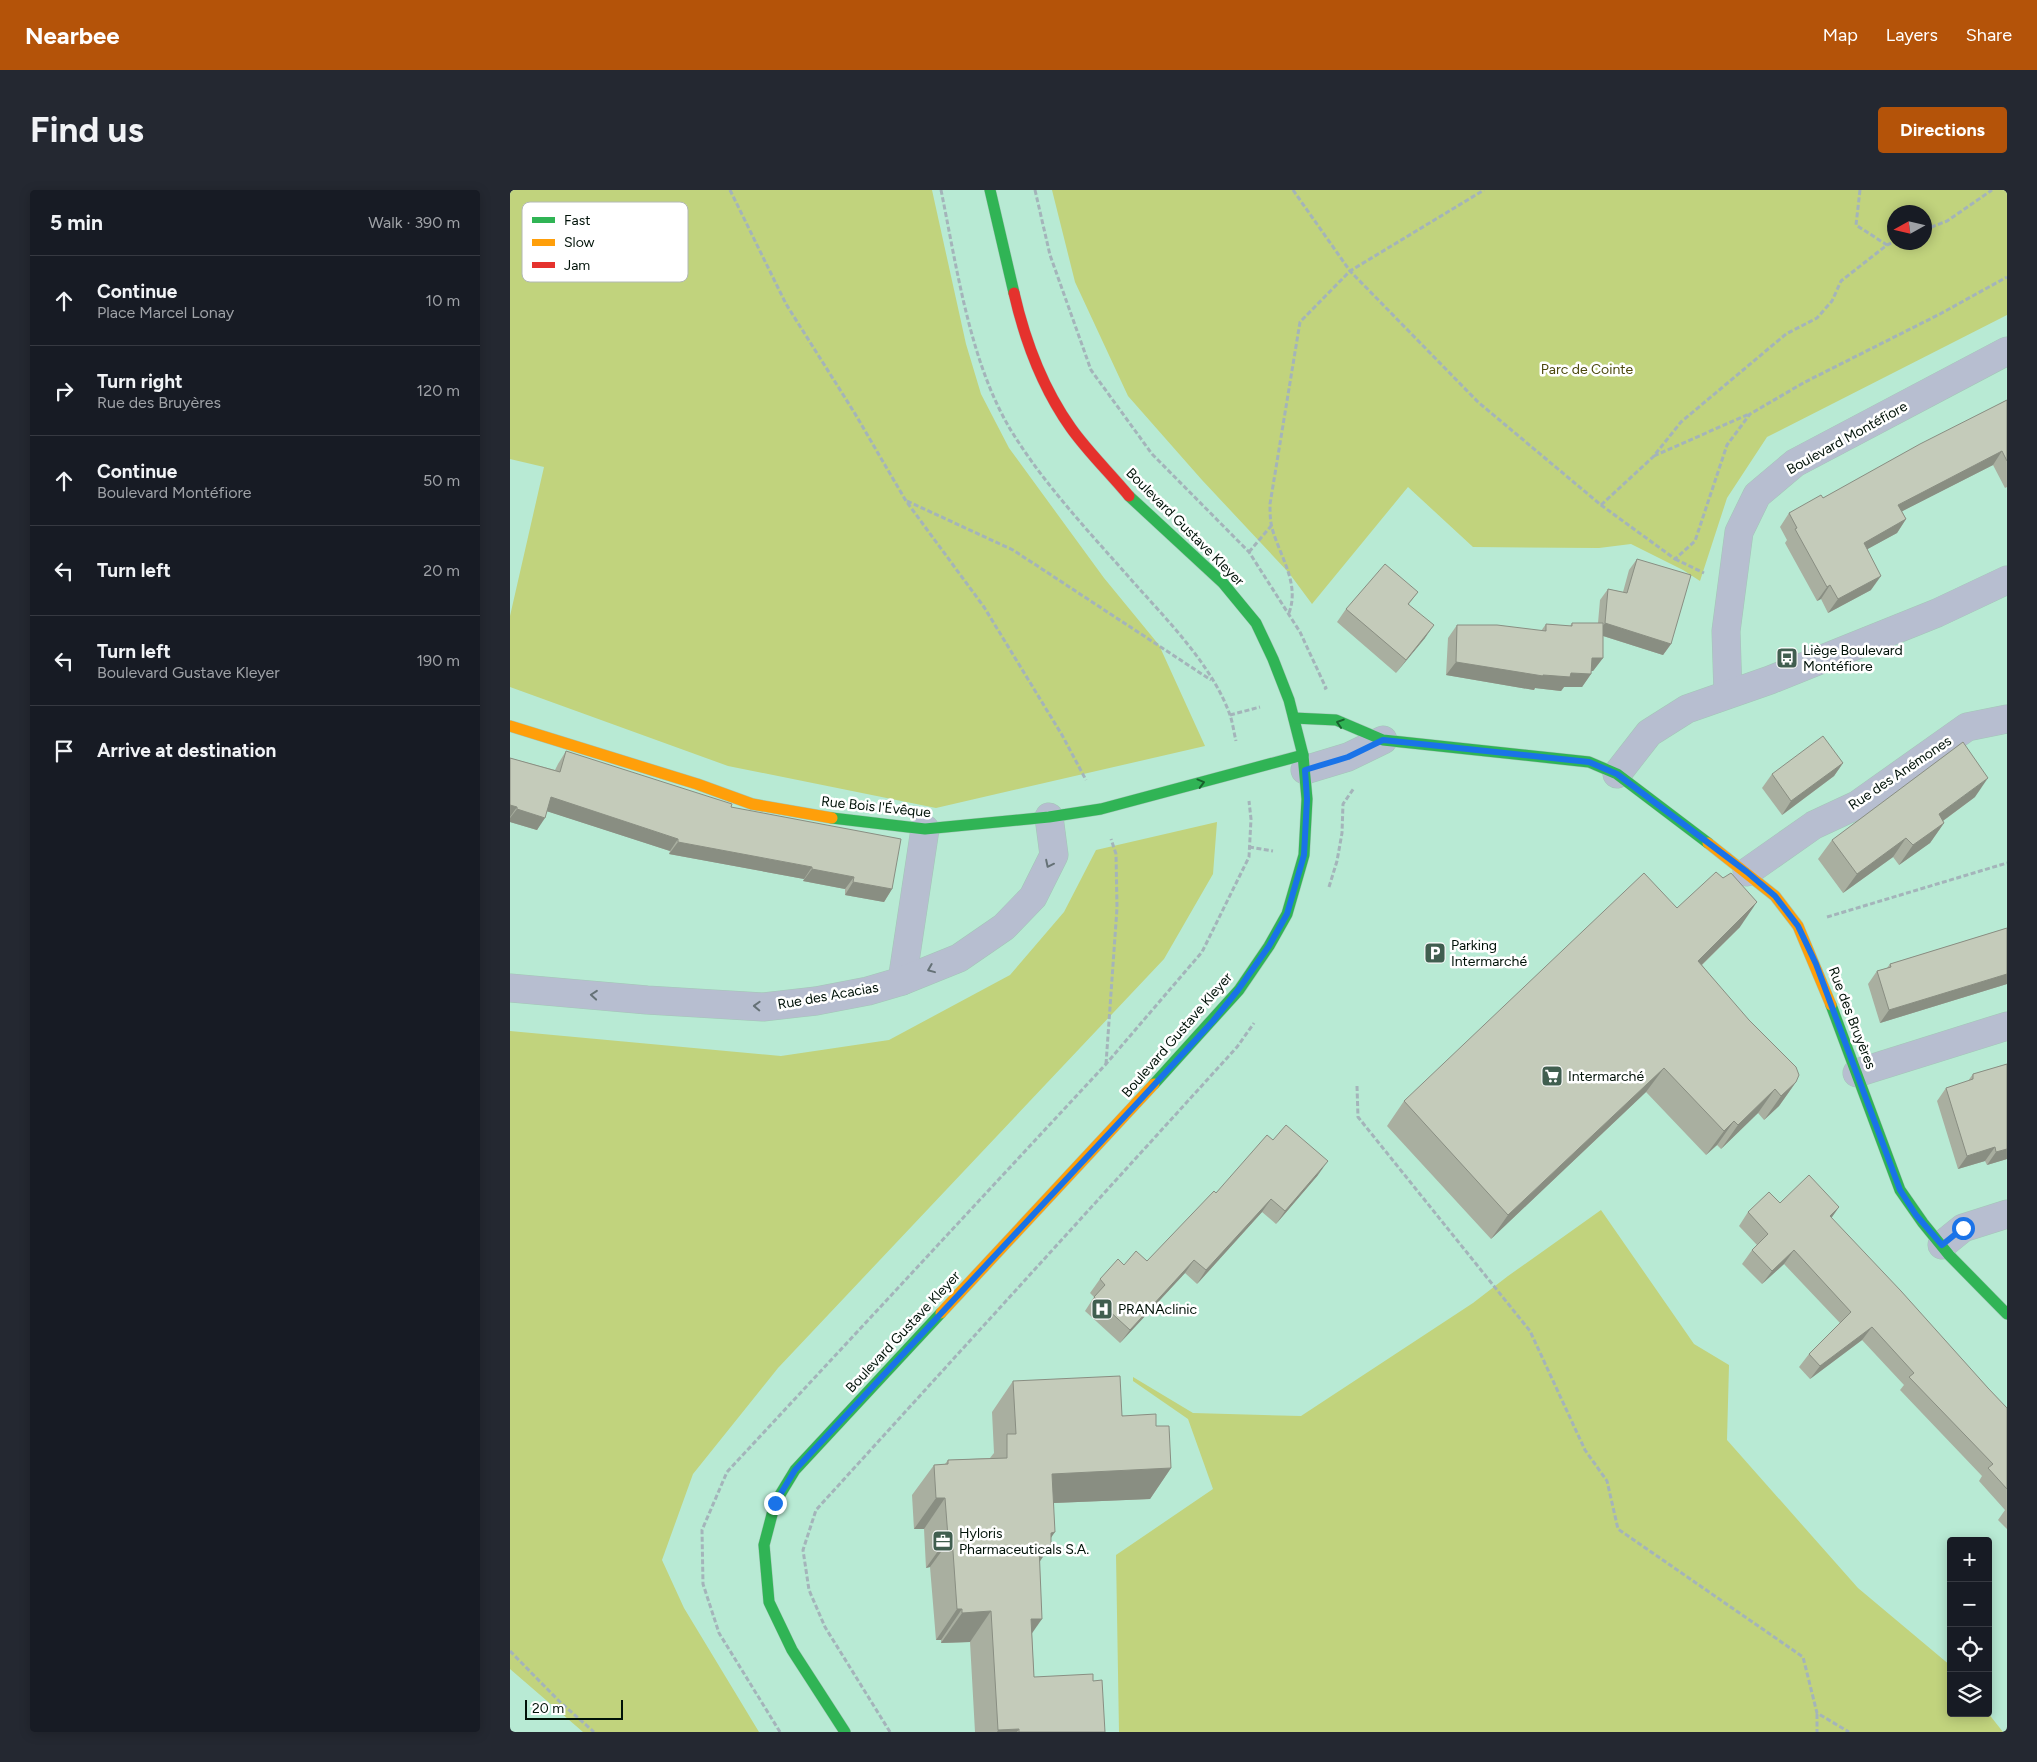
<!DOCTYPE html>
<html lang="en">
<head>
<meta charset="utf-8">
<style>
  :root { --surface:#171b24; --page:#242831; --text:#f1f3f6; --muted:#9ea1a6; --line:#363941; --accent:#b45309 }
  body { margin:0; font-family:Figtree,sans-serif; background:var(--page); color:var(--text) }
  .controls { position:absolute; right:15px; bottom:15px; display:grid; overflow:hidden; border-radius:5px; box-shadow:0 2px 12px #0003 }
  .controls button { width:45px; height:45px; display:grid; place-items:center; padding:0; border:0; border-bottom:1px solid var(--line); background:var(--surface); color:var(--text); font:25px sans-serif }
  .compass { position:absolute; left:1377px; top:15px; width:45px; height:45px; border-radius:50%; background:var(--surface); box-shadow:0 2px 12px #0003; rotate:262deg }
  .scale { position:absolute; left:15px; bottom:12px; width:98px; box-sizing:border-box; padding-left:5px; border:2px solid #001208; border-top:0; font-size:14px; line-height:18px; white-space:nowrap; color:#001208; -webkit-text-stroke:4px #fff; paint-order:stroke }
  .stop { position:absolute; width:15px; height:15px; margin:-11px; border:4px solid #1a73e8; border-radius:50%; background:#fff }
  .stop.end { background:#1a73e8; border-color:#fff; box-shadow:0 1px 5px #0008 }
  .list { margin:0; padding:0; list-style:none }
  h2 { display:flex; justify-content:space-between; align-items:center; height:65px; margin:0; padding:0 20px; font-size:21px }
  h2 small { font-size:16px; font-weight:400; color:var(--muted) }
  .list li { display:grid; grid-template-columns:32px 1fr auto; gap:15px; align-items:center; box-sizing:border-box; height:90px; padding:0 20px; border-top:1px solid var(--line) }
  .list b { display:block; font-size:19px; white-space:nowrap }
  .list p { margin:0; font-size:16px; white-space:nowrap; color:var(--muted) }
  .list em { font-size:16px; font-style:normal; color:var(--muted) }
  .icon { flex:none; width:28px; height:28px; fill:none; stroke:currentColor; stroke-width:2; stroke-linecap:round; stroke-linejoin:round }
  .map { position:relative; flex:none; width:1497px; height:1542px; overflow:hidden; border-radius:5px }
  header { display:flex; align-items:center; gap:30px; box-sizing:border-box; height:70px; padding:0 25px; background:var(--accent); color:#fff }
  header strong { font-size:24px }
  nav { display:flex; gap:28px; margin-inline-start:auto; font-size:18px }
  .intro { display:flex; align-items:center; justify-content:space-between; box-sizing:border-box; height:120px; padding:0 30px }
  h1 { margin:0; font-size:35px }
  .button { padding:12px 22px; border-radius:5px; background:var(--accent); color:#fff; font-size:18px; font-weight:700 }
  main { display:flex; gap:30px; padding:0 30px }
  aside { flex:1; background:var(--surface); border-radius:5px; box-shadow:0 2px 12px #0003 }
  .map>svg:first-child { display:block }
  .green { fill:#c1d37d; fill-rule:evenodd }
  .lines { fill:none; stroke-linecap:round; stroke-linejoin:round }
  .street-casing { stroke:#a3c7b7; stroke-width:29 }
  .fast-casing { stroke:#a3c7b7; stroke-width:12 }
  .slow-casing { stroke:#a3c7b7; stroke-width:12 }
  .jam-casing { stroke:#a3c7b7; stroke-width:12 }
  .path { stroke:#a4b4ba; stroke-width:3; stroke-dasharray:5 2.5; stroke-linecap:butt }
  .street { stroke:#b7bed0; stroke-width:28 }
  .fast { stroke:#30b455; stroke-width:11 }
  .slow { stroke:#ff9f0a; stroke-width:11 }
  .jam { stroke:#e5322d; stroke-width:11 }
  .wall { fill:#a9afa0 }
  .shaded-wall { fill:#898e82 }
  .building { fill:#c4cbba; stroke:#898e82 }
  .oneway { stroke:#18632e }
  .oneway2 { stroke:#657176 }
  .route { stroke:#1a73e8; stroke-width:6 }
  .labels { text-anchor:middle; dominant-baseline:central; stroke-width:5; stroke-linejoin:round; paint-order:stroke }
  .park-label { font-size:14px; fill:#4c480d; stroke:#fff }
  .street-label { font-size:14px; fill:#001208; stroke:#fff }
  .poi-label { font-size:14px; fill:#001208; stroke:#fff; text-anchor:start }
  .key { fill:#fff; stroke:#b2b8b5; stroke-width:1 }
  .key-label { font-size:14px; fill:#001208 }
</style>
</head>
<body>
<header>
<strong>Nearbee</strong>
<nav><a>Map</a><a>Layers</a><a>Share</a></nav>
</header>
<div class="intro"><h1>Find us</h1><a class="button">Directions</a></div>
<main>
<aside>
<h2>5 min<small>Walk · 390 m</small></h2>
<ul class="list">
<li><svg class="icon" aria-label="ahead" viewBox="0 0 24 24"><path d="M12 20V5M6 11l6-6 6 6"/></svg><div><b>Continue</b><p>Place Marcel Lonay</p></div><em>10 m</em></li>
<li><svg class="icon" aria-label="right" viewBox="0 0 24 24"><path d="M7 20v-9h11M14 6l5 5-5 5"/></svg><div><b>Turn right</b><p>Rue des Bruyères</p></div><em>120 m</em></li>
<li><svg class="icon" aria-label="ahead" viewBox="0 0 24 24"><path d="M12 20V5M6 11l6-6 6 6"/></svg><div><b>Continue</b><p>Boulevard Montéfiore</p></div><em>50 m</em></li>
<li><svg class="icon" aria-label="left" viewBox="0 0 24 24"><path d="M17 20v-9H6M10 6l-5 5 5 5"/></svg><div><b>Turn left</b></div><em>20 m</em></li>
<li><svg class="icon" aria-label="left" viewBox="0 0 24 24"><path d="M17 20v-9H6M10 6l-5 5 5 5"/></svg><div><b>Turn left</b><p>Boulevard Gustave Kleyer</p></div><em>190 m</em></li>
<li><svg class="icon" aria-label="arrive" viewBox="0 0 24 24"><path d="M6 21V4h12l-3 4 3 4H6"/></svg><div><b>Arrive at destination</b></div></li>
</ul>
</aside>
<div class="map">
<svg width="1497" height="1542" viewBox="0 0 1497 1542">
  <rect width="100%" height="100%" fill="#b8ead4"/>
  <g class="green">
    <polygon points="0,0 422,0 456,154 471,204 499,258 594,388 649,455 695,556 426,618 218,576 0,497 0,426 34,277 0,269"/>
    <path d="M542,0H1497V125L1257,247L1217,308L1190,391L1173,380L1121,354L1089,358L963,357L898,297L802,414L779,383L692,290L618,206L565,92ZM1414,22V52H1384V22Z"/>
    <polygon points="707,632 703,684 654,769 268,1178 183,1284 152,1370 174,1418 249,1542 73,1542 0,1479 0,841 271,866 379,850 500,785 554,722 586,660"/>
    <polygon points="1091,1020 1184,1154 1219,1175 1217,1250 1348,1398 1441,1476 1441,1523 1478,1523 1493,1542 609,1542 606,1365 703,1299 678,1229 623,1191 623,1187 683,1223 791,1226 963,1113 998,1086"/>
  </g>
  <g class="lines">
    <g class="street-casing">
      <g id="street">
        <polyline points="1218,504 1216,441 1229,342 1247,305 1285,273 1497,161"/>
        <polyline points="795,580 838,567 873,550"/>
        <polyline points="1107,584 1139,543 1177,519 1260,490 1427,423 1497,390"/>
        <polyline points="1237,682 1304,635 1347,615 1457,537 1497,529"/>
        <polyline points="392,791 415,639"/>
        <polyline points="0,798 137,810 253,817 306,811 358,801 392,791 449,768 494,737 523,707 544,665 539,627"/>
        <polyline points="1347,883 1497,836"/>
        <polyline points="1432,1055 1453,1038 1497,1024"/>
      </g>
    </g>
    <g class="fast-casing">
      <g id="fast">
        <polyline points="480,0 504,103"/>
        <polyline points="619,306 713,393 746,433 763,469 779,510 793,565 797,609 794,665 777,724 759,756 729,800 644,894"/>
        <polyline points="784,528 826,530 873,550 1079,572 1107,584 1198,653"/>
        <polyline points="322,628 415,639 539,627 591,619 793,565"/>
        <polyline points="1321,815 1390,1000 1413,1033 1439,1065 1497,1124"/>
        <polyline points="335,1542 282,1460 259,1412 254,1355 265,1313 285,1280 431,1123"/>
      </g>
    </g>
    <g class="slow-casing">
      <g id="slow">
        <polyline points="0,536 187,594 242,614 322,628"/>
        <polyline points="1198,653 1265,706 1288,736 1321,815"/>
        <polyline points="431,1123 644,894"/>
      </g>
    </g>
    <g class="jam-casing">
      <path id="jam" d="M504,103C515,151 532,197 561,238C578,262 600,283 619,306"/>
    </g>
    <g class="path">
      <polyline points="220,0 276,114 344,222 396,311 474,417 552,545 576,590"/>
      <path d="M431,0C447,78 460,174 502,242C536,297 582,345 625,394C659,432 703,477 720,525C723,534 724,543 726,551"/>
      <polyline points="525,0 540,65 581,180 642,264 739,362 790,442 816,498 814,499"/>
      <polyline points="783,0 840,81 968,212 1091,315 1165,369 1185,351 1217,255 1240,224 1295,192 1430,124 1497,87"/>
      <polyline points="1350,0 1346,35 1377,55"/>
      <polyline points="1414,40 1437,31 1482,0"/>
      <polyline points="1144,266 1239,224"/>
      <polyline points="397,311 503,360 701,490"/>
      <polyline points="1091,315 1143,267 1171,232 1276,144 1307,128 1322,111 1331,91 1377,55 1384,52"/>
      <polyline points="739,362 761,336"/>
      <polyline points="1165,369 1194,383"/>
      <path d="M779,423C790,393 770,367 762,338C760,330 760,322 760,314L790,132L840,81L974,0"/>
      <polyline points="720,525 750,517"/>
      <polyline points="739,657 763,661"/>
      <polyline points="819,697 827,671 832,643 833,614 844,598"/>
      <polyline points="1317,727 1497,673"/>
      <polyline points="596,874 607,718 606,664 601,649"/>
      <polyline points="847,896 848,927 1020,1141 1075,1260 1097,1291 1108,1339 1293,1467 1307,1523 1339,1542"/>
      <polyline points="0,1461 49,1511 84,1542"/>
      <polyline points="1307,1524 1307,1542"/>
      <polyline points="270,1542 209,1443 193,1394 192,1340 217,1282 596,874 692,762 739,667 741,629 739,611"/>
      <polyline points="380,1542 315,1437 299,1400 293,1360 306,1320 727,857 744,833"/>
    </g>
    <use href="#street" class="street"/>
    <use href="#fast" class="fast"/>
    <use href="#slow" class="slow"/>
    <use href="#jam" class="jam"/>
  </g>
  <g class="wall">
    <polygon points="1497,210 1497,297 1495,298 1483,275 1392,321 1396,329 1387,343 1357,359 1361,400 1318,423 1311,409 1307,411 1275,353 1277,350 1270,337 1279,323 1313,308"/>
    <polygon points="1127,369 1161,454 1153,465 1093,446 1093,468 1083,481 1081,481 1081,484 1072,497 1054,497 1051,501 1025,498 1024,500 936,485 938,448 947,435 1031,441 1036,434 1060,436 1062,433 1088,433 1090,410 1098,399 1113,402 1119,380"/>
    <polygon points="908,402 899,414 915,448 886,483 827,432 836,419"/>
    <polygon points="56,561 221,617 382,699 374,712 335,705 335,699 293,691 294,689 159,664 160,661 37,621 27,640 0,632 0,568 45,580 48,574"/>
    <polygon points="1333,573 1324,586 1272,625 1252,598 1262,584"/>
    <polygon points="1465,607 1433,631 1434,633 1420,653 1389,675 1383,667 1333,703 1308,669 1322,650"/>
    <polygon points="1167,718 1230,737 1192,775 1286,892 1269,916 1254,930 1248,923 1211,959 1207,955 1196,965 1136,902 981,1049 877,936 894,911"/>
    <polygon points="1497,738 1497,794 1370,833 1358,794 1367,781 1377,778 1380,774"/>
    <polygon points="1497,874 1497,969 1477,975 1475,971 1448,979 1427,911 1436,898 1458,891 1463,884"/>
    <polygon points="808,985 766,1034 752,1022 687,1094 675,1083 610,1153 575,1121 584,1107 580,1103 590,1089 614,1075 637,1071 706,1003"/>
    <polygon points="1270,1013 1329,1017 1321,1028 1478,1198 1497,1218 1497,1339 1488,1330 1495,1320 1469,1291 1472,1286 1390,1200 1394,1195 1352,1150 1300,1189 1289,1177 1299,1164 1330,1133 1274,1074 1252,1094 1232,1074 1242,1060 1247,1055 1229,1036 1238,1022"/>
    <polygon points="503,1191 646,1236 661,1278 640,1309 543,1313 541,1348 541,1355 529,1372 522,1444 524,1487 583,1491 595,1542 465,1542 460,1452 431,1453 431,1450 426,1450 420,1377 416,1378 414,1339 404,1339 402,1305 424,1275 435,1274 438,1270 480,1268 484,1263 482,1222"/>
  </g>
  <g class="shaded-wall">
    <polygon points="1492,261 1483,275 1379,328 1388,315"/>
    <polygon points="1396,329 1387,343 1345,366 1354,353"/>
    <polygon points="1371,386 1361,400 1318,423 1328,409"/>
    <polygon points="1320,395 1311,409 1307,411 1317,397"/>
    <polygon points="1095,433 1161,454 1153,465 1087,444"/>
    <polygon points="924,435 915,448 886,483 896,470"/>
    <polygon points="1082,468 1093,468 1083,481 1072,481"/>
    <polygon points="946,472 1033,485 1061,483 1081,484 1072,497 1054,497 1051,501 1025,498 1024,500 936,485"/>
    <polygon points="1333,573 1324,586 1272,625 1281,611"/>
    <polygon points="1478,588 1465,607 1415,644 1429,624"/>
    <polygon points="41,607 168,649 160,661 33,620"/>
    <polygon points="0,615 7,617 0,627"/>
    <polygon points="7,619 35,628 27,640 0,632 0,628"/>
    <polygon points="1434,633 1420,653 1389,675 1403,655"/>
    <polygon points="1396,648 1383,667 1333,703 1347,684"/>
    <polygon points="168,652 302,677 294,689 159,664"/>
    <polygon points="302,679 344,687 335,699 293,691"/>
    <polygon points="343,692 382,699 374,712 335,705"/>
    <polygon points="1247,712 1230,737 1171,795 1188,771"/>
    <polygon points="1497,784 1497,794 1370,833 1379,820"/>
    <polygon points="1154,878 1136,902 981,1049 998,1025"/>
    <polygon points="1286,892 1269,916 1254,930 1271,906"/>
    <polygon points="1265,899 1248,923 1211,959 1228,935"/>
    <polygon points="1224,931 1207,955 1196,965 1214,941"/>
    <polygon points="1485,957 1475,971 1448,979 1457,966"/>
    <polygon points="1497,959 1497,969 1477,975 1486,962"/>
    <polygon points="818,971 808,985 766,1034 775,1021"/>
    <polygon points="761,1009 752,1022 687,1094 696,1080"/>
    <polygon points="1329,1017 1320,1030 1320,1026"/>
    <polygon points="1284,1060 1274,1074 1252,1094 1262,1081"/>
    <polygon points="684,1070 675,1083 610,1153 620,1140"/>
    <polygon points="1362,1137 1352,1150 1300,1189 1310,1176"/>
    <polygon points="661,1278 640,1309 520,1314 542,1284"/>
    <polygon points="426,1308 435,1308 414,1339 404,1339"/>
    <polygon points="545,1342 536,1355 541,1355 520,1386 529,1356 541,1343"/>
    <polygon points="438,1347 442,1347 420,1377 416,1378"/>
    <polygon points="447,1419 452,1419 431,1450 426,1450"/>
    <polygon points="481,1421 460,1452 431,1453 452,1423"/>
    <polygon points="521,1429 532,1429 511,1459"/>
    <polygon points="509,1539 507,1542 487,1542 488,1540"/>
  </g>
  <g class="building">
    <polygon points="1497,210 1497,271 1492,261 1388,315 1396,329 1354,353 1371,386 1328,409 1320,395 1317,397 1285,339 1287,338 1279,323 1311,305 1313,308 1410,254"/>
    <polygon points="1127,369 1181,385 1161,454 1095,433 1098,399 1117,403"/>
    <polygon points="875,374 908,402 898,414 924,435 896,470 836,419"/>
    <polygon points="1062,433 1093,433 1093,468 1082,468 1081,484 1061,483 1060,487 1033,485 1033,486 946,472 947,435 987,435 1036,441 1036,434 1062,436"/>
    <polygon points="1313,546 1333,573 1281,611 1262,584"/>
    <polygon points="1453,552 1478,588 1429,624 1434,633 1403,655 1396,648 1347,684 1322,650"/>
    <polygon points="56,561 222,614 221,617 391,649 382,699 343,692 344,687 302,679 302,677 168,652 168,649 41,607 35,628 7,619 7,617 0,615 0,568 50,582"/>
    <polygon points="1206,682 1213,688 1221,683 1247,712 1188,771 1239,830 1286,877 1289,885 1286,892 1271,906 1265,899 1228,935 1224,931 1214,941 1154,878 998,1025 894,911 1134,683 1167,718"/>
    <polygon points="1497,738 1497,784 1379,820 1367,781 1381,777 1380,774"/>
    <polygon points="1497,874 1497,959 1486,962 1485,957 1457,966 1436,898 1463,889 1463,884"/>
    <polygon points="776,935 818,971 775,1021 761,1009 696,1080 684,1070 620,1140 584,1107 595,1095 590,1089 608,1069 614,1075 626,1061 637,1071 704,1001 706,1003 757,945 763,950"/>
    <polygon points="1299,985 1329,1017 1320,1026 1391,1101 1478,1198 1497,1218 1497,1299 1478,1278 1483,1274 1399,1187 1404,1183 1362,1137 1310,1176 1299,1164 1341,1122 1284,1060 1262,1081 1242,1060 1258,1044 1238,1022 1259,1002 1270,1013"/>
    <polygon points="610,1186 612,1226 646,1224 646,1236 659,1236 661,1278 542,1284 545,1342 541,1343 541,1355 529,1356 532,1429 521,1429 524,1487 583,1484 583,1491 592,1490 595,1542 509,1542 509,1539 488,1540 481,1421 452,1423 452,1419 447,1419 442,1347 438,1347 435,1308 426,1308 424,1275 438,1274 438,1270 497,1268 497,1244 506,1244 503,1191"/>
  </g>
  <defs><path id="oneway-chevron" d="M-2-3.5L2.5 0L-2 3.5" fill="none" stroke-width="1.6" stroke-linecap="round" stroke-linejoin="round" transform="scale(1.25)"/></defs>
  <g class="oneway">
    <use href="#oneway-chevron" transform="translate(830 533) rotate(-162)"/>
    <use href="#oneway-chevron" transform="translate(691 593) rotate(-15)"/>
  </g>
  <g class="oneway2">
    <use href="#oneway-chevron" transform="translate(539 674) rotate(116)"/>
    <use href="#oneway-chevron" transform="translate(421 779) rotate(158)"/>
    <use href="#oneway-chevron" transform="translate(84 805) rotate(-175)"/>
    <use href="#oneway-chevron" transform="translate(247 816) rotate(-178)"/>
  </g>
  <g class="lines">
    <polyline class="route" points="265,1313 285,1280 632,908 703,831 728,800 759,756 777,724 794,665 797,609 795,580 838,567 873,550 1079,572 1107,584 1237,682 1265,706 1288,736 1306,774 1390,1000 1406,1025 1432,1055 1453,1038"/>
  </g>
  <defs>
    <g id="bus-square" transform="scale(1.125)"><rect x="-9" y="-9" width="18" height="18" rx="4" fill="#405e4f" stroke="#fff"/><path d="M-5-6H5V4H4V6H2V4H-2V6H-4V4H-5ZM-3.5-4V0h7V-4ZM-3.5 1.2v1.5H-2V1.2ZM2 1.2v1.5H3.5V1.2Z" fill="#fff"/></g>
    <g id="parking-square" transform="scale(1.125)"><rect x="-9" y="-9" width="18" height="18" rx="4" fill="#405e4f" stroke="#fff"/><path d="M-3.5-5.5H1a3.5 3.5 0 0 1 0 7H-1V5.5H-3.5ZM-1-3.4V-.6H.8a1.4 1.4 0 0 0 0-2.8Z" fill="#fff"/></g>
    <g id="supermarket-square" transform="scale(1.125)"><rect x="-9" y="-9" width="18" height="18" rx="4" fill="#405e4f" stroke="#fff"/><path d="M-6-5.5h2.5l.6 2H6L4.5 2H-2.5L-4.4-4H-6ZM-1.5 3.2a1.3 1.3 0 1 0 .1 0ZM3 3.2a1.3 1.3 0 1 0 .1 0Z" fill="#fff"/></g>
    <g id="hospital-square" transform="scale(1.125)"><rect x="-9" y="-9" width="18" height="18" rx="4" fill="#405e4f" stroke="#fff"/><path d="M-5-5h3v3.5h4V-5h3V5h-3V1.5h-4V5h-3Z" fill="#fff"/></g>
    <g id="office-square" transform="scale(1.125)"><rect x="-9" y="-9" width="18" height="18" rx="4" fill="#405e4f" stroke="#fff"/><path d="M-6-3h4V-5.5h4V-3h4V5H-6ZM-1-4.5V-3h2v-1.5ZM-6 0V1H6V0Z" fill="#fff"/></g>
  </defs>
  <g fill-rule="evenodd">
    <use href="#bus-square" x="1277" y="468"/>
    <use href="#parking-square" x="925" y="763"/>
    <use href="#supermarket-square" x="1042" y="886"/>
    <use href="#hospital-square" x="592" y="1119"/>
    <use href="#office-square" x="433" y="1351"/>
  </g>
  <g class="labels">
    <g class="park-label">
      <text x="1077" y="179">Parc de Cointe</text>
    </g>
    <g class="street-label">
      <text transform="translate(1337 248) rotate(-29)">Boulevard Montéfiore</text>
      <text transform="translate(675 337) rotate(45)">Boulevard Gustave Kleyer</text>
      <text transform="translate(1390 583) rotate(-34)">Rue des Anémones</text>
      <text transform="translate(366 617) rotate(6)">Rue Bois l'Évêque</text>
      <text transform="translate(318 806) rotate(-10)">Rue des Acacias</text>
      <text transform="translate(1342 828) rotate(69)">Rue des Bruyères</text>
      <text transform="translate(667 845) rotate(-49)">Boulevard Gustave Kleyer</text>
      <text transform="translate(393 1142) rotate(-47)">Boulevard Gustave Kleyer</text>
    </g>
    <g class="poi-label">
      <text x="1293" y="460">Liège Boulevard<tspan x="1293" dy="16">Montéfiore</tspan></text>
      <text x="941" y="755">Parking<tspan x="941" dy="16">Intermarché</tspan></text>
      <text x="1058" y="886">Intermarché</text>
      <text x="608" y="1119">PRANAclinic</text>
      <text x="449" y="1343">Hyloris<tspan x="449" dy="16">Pharmaceuticals S.A.</tspan></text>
    </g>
  </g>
  <rect x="12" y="12" width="166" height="80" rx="8" class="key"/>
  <rect x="22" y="27" width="23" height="6" fill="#30b455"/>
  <rect x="22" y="49" width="23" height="7" fill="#ff9f0a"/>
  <rect x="22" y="72" width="23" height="6" fill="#e5322d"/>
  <g class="key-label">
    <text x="54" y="35">Fast</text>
    <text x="54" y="57">Slow</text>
    <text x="54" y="80">Jam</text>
  </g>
</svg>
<div class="controls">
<button>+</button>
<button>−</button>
<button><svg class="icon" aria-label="locate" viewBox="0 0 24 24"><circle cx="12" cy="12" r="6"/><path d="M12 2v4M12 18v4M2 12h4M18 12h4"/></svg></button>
<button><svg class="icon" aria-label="layers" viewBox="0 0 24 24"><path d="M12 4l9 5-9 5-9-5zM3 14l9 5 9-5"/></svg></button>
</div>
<svg class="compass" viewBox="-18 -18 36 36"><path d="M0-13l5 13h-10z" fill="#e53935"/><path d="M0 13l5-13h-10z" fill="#9ea1a6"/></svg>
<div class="scale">20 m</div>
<div class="stop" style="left:1453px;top:1038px"></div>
<div class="stop end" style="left:265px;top:1313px"></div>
</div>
</main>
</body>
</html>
